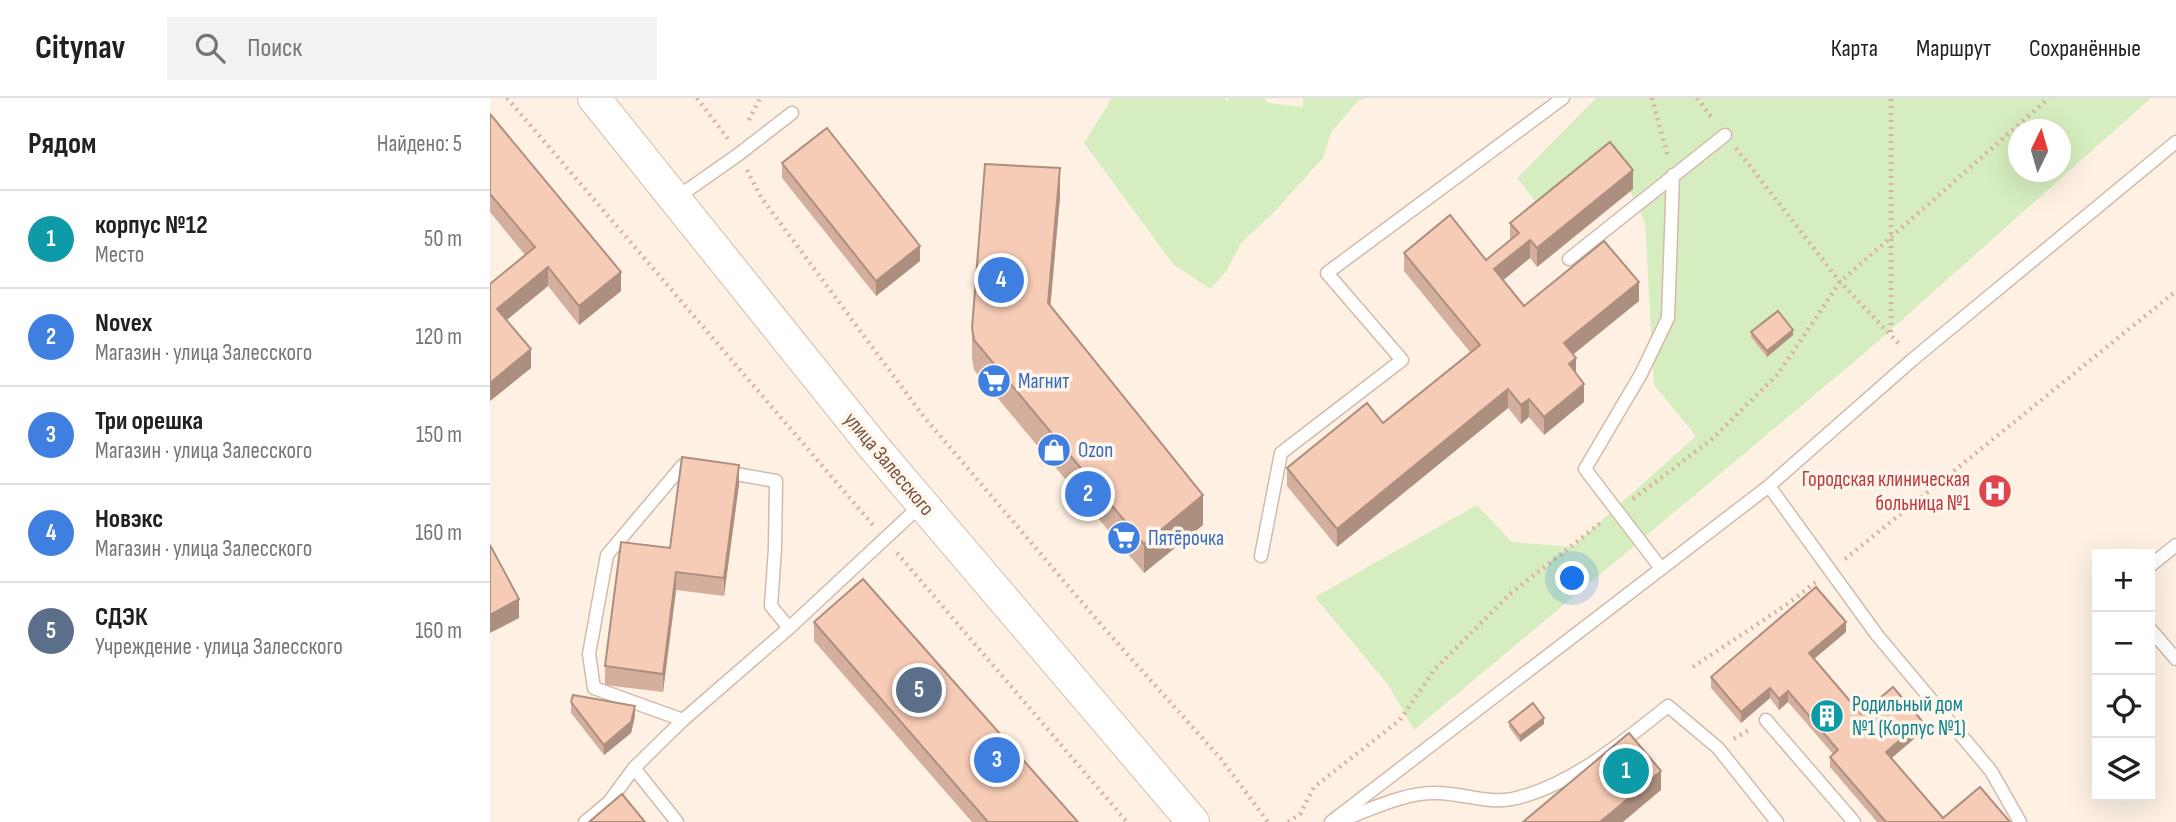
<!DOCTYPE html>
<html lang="ru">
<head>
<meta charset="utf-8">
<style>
  :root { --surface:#fff; --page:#f2f2f2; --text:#202124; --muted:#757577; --line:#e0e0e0; --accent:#111827 }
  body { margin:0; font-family:"Sofia Sans Condensed",sans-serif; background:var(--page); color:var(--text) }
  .controls { position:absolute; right:21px; bottom:21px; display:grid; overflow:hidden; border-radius:0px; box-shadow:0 7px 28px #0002 }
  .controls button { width:63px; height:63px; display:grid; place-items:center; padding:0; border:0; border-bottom:2px solid var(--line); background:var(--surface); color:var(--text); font:35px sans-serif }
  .compass { position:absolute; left:1518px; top:21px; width:63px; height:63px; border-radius:50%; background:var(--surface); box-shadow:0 7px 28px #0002; rotate:5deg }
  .you { position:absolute; left:1083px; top:481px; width:24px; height:24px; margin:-18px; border:5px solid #fff; border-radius:50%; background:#1a73e8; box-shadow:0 0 0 10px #1a73e833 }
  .badge { display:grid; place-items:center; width:46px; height:46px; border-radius:50%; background:var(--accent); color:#fff; font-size:23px; font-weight:700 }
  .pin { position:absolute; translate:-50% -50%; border:4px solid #fff; box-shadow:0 2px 7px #0006 }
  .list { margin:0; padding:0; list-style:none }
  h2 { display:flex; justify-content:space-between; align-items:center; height:91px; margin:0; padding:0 28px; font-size:30px }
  h2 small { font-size:23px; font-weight:400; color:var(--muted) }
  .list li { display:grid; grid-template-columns:46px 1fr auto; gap:21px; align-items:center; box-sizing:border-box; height:98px; padding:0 28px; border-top:2px solid var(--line) }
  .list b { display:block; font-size:26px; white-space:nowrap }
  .list p { margin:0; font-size:23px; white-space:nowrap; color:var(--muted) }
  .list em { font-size:23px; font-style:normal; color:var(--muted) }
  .icon { flex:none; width:38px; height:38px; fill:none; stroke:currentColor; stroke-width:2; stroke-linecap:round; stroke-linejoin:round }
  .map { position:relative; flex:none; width:1686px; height:724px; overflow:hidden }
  header { display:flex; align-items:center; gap:42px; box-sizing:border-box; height:98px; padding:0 35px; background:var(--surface); border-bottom:2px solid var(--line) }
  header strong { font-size:33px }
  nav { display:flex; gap:38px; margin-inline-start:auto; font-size:24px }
  .search { width:490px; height:63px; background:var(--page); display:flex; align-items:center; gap:18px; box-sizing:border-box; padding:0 24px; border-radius:0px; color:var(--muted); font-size:26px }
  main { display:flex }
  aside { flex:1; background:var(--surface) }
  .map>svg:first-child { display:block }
  .green { fill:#d6eebf; fill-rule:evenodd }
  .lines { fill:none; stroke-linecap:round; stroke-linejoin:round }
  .service-casing { stroke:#d3baaa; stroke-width:15 }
  .secondary-casing { stroke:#dabba9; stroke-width:34 }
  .path { stroke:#dcaf9a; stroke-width:4.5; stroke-dasharray:2 5; stroke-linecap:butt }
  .service { stroke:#fff; stroke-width:12 }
  .secondary { stroke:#fff; stroke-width:32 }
  .wall { fill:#d4af9d }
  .shaded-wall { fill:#ad8f80 }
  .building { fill:#f7ccb7; stroke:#ad8f80; stroke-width:2 }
  .labels { text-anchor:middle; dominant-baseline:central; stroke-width:7; stroke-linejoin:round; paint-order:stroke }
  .shop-label { font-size:21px; fill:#366cbe; stroke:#fff6eb; text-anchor:start }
  .street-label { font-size:21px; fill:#795446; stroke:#fff6eb }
  .health-label { font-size:21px; fill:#be3a42; stroke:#fff6eb; text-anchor:end }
  .culture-label { font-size:21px; fill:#0d838f; stroke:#fff6eb; text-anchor:start }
</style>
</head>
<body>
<header>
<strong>Citynav</strong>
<div class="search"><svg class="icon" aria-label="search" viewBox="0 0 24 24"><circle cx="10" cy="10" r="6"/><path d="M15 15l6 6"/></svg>Поиск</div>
<nav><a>Карта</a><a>Маршрут</a><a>Сохранённые</a></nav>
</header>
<main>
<aside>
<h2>Рядом<small>Найдено: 5</small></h2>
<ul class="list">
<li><span class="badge" style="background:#0f9aa8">1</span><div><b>корпус №12</b><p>Место</p></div><em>50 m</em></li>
<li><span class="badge" style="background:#3f7fe0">2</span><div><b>Novex</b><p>Магазин · улица Залесского</p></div><em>120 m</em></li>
<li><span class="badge" style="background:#3f7fe0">3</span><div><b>Три орешка</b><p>Магазин · улица Залесского</p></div><em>150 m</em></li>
<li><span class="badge" style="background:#3f7fe0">4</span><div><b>Новэкс</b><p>Магазин · улица Залесского</p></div><em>160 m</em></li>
<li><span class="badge" style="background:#5c6f8a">5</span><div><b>СДЭК</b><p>Учреждение · улица Залесского</p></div><em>160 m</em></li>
</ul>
</aside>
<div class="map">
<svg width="1686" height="724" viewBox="0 0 1686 724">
  <rect width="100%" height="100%" fill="#fef1e3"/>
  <g class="green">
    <polygon points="622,0 735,0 738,3 739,0 774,0 777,5 813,9 813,0 877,0 869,2 841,34 833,60 784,114 751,145 736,174 720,191 683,166 594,45"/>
    <path d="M1106,0H1661L1377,253L924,632L899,588L825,499L987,407L1022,444L1082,449L1206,338L1164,287L1155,125L1121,53L1046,104L1027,80ZM1528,32H1570V74H1528Z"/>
  </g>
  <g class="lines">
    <g class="service-casing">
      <g id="service">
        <polyline points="185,101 249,56 302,15"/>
        <polyline points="1079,161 1235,37"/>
        <polyline points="234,374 286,383 285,450 281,508 299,530"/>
        <polyline points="1279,388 1387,537 1501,673 1530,724"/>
        <polyline points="771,458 791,355 912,262 837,175 1073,0"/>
        <polyline points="1660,468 1686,447"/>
        <polyline points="1170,469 1095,371 1151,276 1178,220 1183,77"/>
        <polyline points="1660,531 1686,561"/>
        <polyline points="193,622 104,590 99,556 117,457 193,367 206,369"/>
        <polyline points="1276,622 1364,724"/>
        <polyline points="144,670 187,724"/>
        <path d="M849,723C880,712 914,694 947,695C970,695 1001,706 1022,701C1079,689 1133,644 1178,608L1228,650L1287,724"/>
        <polyline points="95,724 119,704 144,670 193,622 299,530 431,407"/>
        <polyline points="841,724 1279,388 1422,262 1686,44"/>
      </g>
    </g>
    <g class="secondary-casing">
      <polyline id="secondary" points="104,0 383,348 703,724"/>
    </g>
    <g class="path">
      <polyline points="17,0 383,427"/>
      <polyline points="207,0 238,41"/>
      <polyline points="1162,0 1178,59"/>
      <polyline points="1207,0 1223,21"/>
      <polyline points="259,22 270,0"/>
      <polyline points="1246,50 1350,184 1410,247"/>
      <polyline points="257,72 271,99 434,319 613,529 731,661 778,724"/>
      <polyline points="1401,234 1401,0"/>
      <polyline points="1143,401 1221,342 1288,276 1350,184 1559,0"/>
      <polyline points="407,455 637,724"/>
      <polyline points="1355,461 1686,193"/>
      <polyline points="1203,569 1296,507 1326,484"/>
      <polyline points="1244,641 1260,631"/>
      <polyline points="798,724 810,716 824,689 910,622 944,572 1020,496 1113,423"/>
    </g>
    <use href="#service" class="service"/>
    <use href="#secondary" class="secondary"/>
  </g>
  <g class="wall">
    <polygon points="0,16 131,193 89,227 58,188 16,222 41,270 0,303 0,186 35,157 0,114"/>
    <polygon points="292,65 430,163 386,198 292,80"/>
    <polygon points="1143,91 1047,169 1040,160 1013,182 1034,208 1149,203 1083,256 1086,276 1094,304 1054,337 1039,319 1031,326 1018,310 847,449 797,388 797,370 893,325 980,254 914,173 914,155 996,162 1020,142 1020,125"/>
    <polygon points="570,99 560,208 713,427 654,475 484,272 482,260 482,230"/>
    <polygon points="1261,234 1303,237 1277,259 1261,239"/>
    <polygon points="249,386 234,498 186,492 173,594 115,587 115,568 180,450"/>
    <polygon points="324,524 588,724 482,724 324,543"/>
    <polygon points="1356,534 1324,561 1371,616 1432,634 1401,660 1453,720 1520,724 1387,724 1340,669 1340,659 1343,656 1298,604 1289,612 1280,600 1251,625 1221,590 1221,579"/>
    <polygon points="81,604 145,618 141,635 114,657 81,615"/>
    <polygon points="1019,624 1054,626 1030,644 1019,629"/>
  </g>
  <g class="shaded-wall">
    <polygon points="570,70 570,99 558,235 558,205"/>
    <polygon points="1143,72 1143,91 1047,169 1047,150"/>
    <polygon points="1040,142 1040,160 1004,190 1004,171"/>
    <polygon points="430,148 430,163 386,198 386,183"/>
    <polygon points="58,169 58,188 7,230 7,211"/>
    <polygon points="131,174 131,193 89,227 89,208"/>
    <polygon points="1149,184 1149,203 1074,264 1074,245"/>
    <polygon points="1303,232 1303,237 1277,259 1277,253"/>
    <polygon points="41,251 41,270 0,303 0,285"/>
    <polygon points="1086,260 1086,279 1079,266"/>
    <polygon points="1094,286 1094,304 1054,337 1054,319"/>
    <polygon points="1018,291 1018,310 847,449 847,431"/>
    <polygon points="1039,301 1039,319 1031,326 1031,307"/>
    <polygon points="249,367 249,386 234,498 234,480"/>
    <polygon points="713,397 713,427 654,475 654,446"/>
    <polygon points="186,474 186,492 173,594 173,576"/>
    <polygon points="29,501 29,520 0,535 0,517"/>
    <polygon points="1356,524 1356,534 1319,565 1319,555"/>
    <polygon points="1280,590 1280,600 1251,625 1251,614"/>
    <polygon points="1298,593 1298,604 1289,612 1289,601"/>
    <polygon points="145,608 145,618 141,635 114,657 114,647"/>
    <polygon points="1054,620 1054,626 1030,644 1030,638"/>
    <polygon points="1432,623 1432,634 1396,665 1396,654"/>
    <polygon points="1171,673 1171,692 1133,724 1110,724"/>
  </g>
  <g class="building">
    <polygon points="0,16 131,174 89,208 58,169 7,211 41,251 0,285 0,186 45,149 0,96"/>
    <polygon points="337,30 430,148 386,183 292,65"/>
    <polygon points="1120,44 1143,72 1047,150 1040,142 1004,171 1034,208 1114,143 1149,184 1074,245 1086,260 1079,266 1094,286 1054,319 1039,301 1031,307 1018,291 847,431 797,370 877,305 893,325 990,247 914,155 960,117 996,162 1029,135 1020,125"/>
    <polygon points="495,66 570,70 558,205 713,397 654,446 484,242 482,230"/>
    <polygon points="1288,213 1303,232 1277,253 1261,234"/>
    <polygon points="192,359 249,367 234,480 186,474 173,576 115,568 131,444 180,450"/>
    <polygon points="0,447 29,501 0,517"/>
    <polygon points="373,481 588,724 498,724 324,524"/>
    <polygon points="1326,489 1356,524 1319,555 1371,616 1403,589 1432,623 1396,654 1453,720 1490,689 1520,724 1396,724 1340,659 1348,652 1298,593 1289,601 1280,590 1251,614 1221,579"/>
    <polygon points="83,597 145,608 141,624 114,647 81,604"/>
    <polygon points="1043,605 1054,620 1030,638 1019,624"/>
    <polygon points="1139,635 1171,673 1110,724 1033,724"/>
    <polygon points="132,696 155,724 99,724"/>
  </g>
  <defs>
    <g id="supermarket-disc" transform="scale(1.75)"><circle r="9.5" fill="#3f7fe0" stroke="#fff6eb"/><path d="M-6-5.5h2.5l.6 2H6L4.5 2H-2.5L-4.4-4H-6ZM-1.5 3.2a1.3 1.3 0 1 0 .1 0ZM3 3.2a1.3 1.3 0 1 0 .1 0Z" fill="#fff"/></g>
    <g id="shop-disc" transform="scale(1.75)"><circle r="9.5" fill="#3f7fe0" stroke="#fff6eb"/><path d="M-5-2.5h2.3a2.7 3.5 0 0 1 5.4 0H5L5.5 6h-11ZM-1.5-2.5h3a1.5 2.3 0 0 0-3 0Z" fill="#fff"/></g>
    <g id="hospital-disc" transform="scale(1.75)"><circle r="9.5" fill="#e0444e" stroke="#fff6eb"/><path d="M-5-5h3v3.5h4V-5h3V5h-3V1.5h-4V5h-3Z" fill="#fff"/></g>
    <g id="building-disc" transform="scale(1.75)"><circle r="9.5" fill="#0f9aa8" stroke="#fff6eb"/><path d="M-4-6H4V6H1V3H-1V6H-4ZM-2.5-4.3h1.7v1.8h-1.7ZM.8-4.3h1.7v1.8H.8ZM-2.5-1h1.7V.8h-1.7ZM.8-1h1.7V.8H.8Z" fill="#fff"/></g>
  </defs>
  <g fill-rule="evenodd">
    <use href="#supermarket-disc" x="504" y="283"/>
    <use href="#shop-disc" x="564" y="352"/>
    <use href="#hospital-disc" x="1505" y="393"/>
    <use href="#supermarket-disc" x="634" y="440"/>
    <use href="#building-disc" x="1337" y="618"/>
  </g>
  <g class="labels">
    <g class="shop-label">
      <text x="528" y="283">Магнит</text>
      <text x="588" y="352">Ozon</text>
      <text x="658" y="440">Пятёрочка</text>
    </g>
    <g class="street-label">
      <text transform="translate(399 366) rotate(50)">улица Залесского</text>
    </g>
    <g class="health-label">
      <text x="1480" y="381">Городская клиническая<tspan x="1480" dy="24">больница №1</tspan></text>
    </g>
    <g class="culture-label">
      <text x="1362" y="606">Родильный дом<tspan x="1362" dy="24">№1 (Корпус №1)</tspan></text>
    </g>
  </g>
</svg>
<div class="controls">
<button>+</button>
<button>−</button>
<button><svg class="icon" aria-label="locate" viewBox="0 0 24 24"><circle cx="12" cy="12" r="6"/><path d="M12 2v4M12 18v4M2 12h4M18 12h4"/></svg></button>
<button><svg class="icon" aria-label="layers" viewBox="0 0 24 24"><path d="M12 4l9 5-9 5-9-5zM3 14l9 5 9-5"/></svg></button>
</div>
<svg class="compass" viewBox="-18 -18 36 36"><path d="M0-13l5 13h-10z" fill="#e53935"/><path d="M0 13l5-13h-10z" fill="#757577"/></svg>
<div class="you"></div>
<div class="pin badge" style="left:1136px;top:673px;background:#0f9aa8">1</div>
<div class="pin badge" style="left:598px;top:396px;background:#3f7fe0">2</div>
<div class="pin badge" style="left:507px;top:662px;background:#3f7fe0">3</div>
<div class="pin badge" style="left:511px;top:182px;background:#3f7fe0">4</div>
<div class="pin badge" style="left:429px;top:592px;background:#5c6f8a">5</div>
</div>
</main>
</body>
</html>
